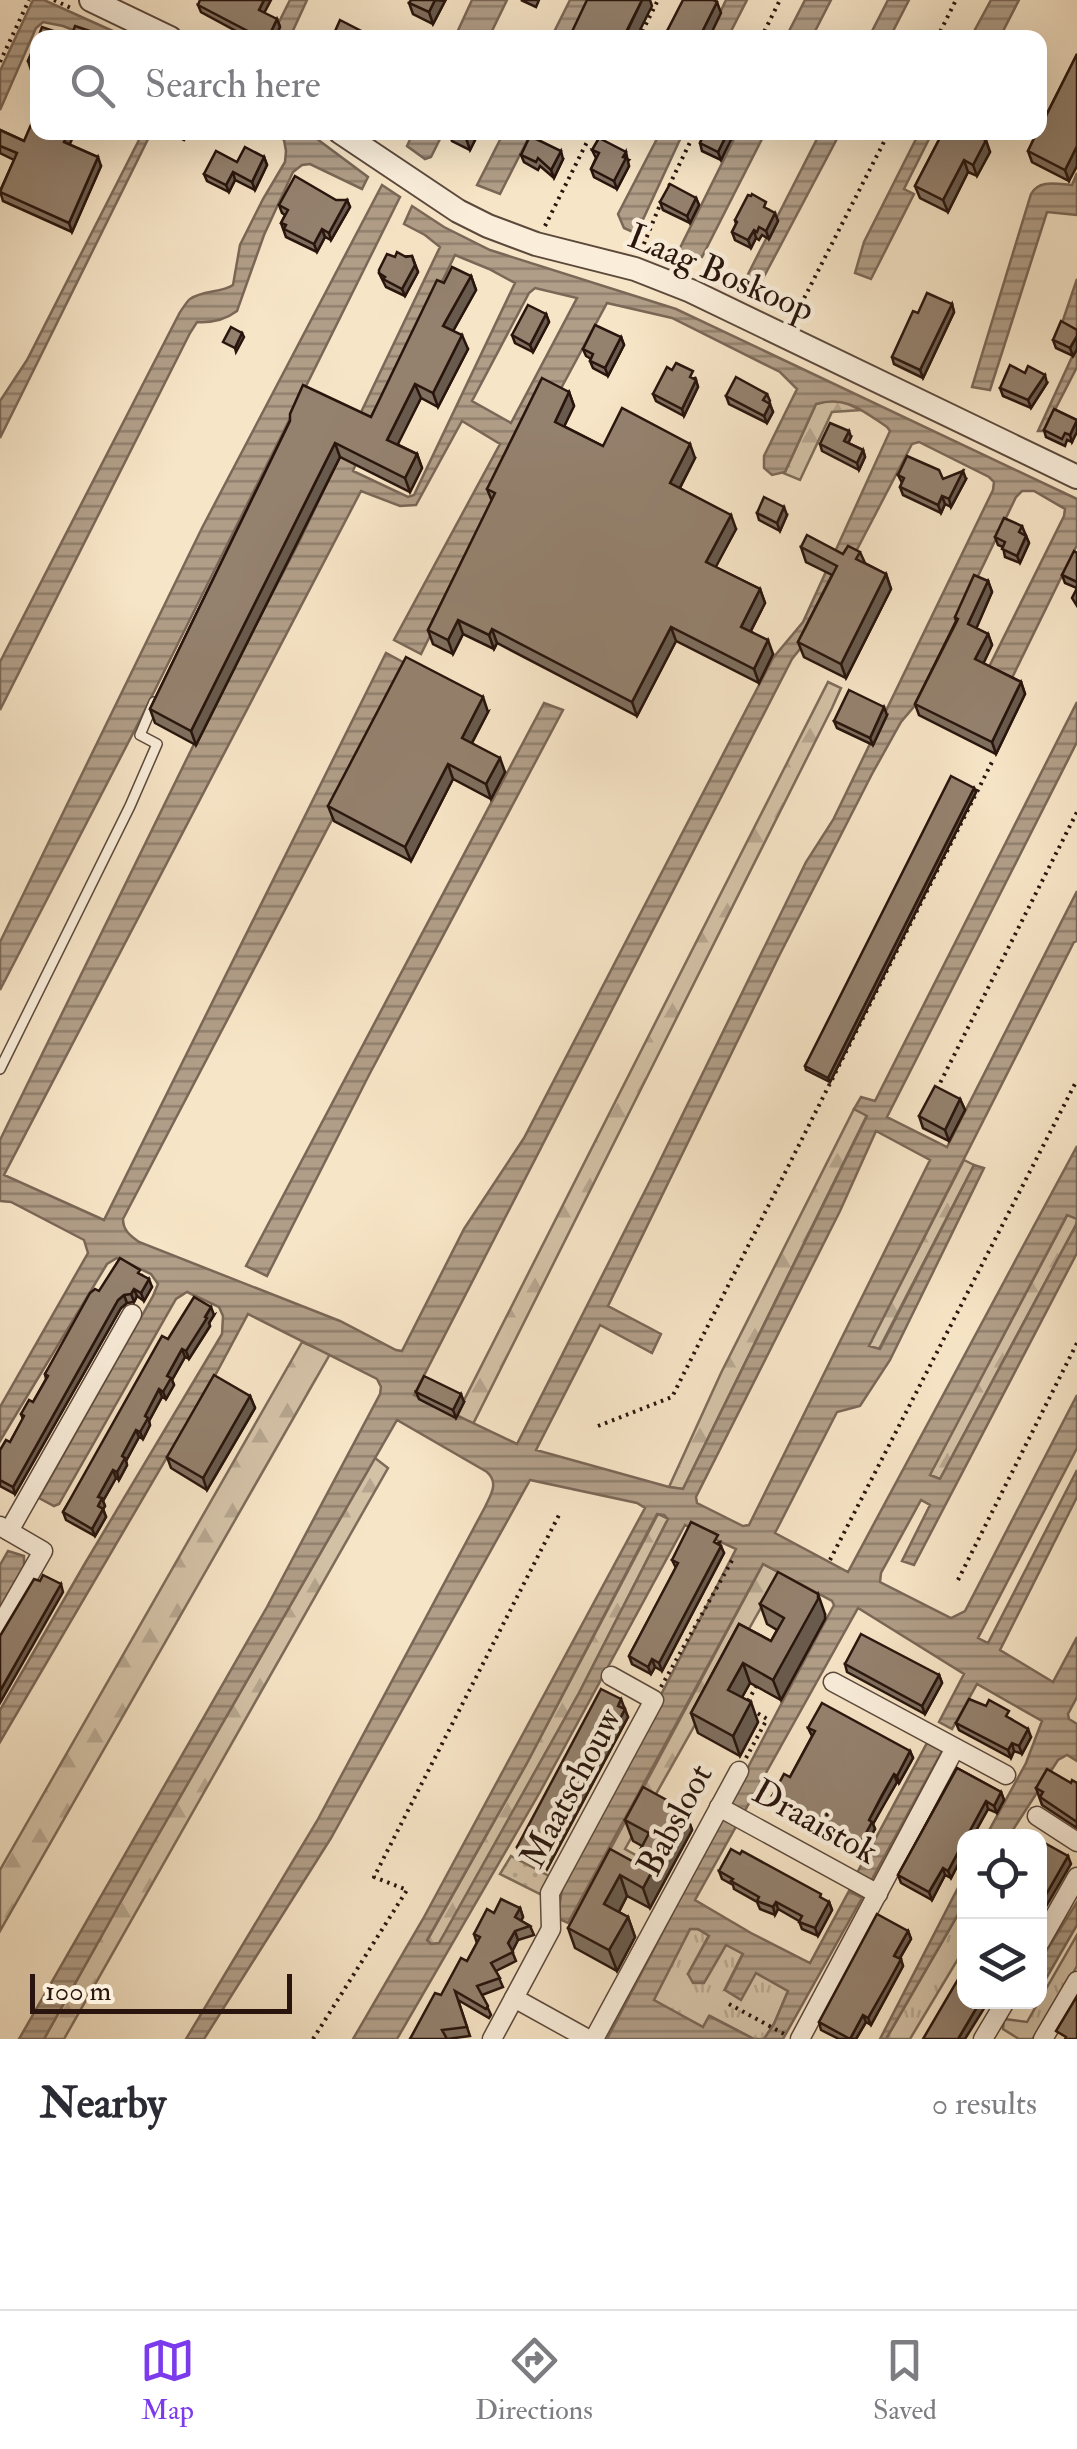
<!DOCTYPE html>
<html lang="en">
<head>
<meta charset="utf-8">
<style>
  :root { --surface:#fff; --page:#f2f2f3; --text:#2b2b33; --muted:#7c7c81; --line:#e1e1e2; --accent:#7c3aed }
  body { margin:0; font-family:"IM FELL Double Pica",serif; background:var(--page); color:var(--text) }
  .controls { position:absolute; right:30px; bottom:30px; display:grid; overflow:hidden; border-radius:20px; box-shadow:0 10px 40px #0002 }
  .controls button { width:90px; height:90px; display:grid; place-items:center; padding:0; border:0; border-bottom:2px solid var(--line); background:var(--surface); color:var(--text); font:50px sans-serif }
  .scale { position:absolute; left:30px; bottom:25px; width:262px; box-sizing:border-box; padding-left:10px; border:5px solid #29150d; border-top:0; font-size:28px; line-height:35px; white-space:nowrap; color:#29150d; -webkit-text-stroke:8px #faeedb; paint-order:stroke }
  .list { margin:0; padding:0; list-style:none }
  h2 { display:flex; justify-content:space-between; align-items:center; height:130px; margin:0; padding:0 40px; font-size:42px }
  h2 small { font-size:32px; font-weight:400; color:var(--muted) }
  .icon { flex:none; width:55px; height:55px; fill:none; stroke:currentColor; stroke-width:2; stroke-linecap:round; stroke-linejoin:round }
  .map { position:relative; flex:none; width:1077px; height:2039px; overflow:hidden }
  .search { position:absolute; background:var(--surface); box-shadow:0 10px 40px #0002; left:30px; right:30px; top:30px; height:110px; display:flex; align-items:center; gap:25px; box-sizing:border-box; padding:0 35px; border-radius:20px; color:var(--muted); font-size:38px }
  .sheet { height:270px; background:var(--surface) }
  nav { display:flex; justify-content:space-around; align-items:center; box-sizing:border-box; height:140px; border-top:2px solid var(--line); background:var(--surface); font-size:28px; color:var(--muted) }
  nav a { display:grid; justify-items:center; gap:5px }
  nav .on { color:var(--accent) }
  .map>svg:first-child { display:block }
  .grass { fill:url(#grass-tufts); stroke:#7e6c5a; stroke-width:2.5 }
  .forest { fill:url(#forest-firs); stroke:#7e6c5a; stroke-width:2.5 }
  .park { fill:url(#park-dots); stroke:#7e6c5a; stroke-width:2.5 }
  .water { fill:url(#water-rules); stroke:#7b6757; stroke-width:2.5; fill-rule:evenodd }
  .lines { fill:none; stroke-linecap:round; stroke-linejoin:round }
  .service-casing { stroke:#5c493c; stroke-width:12 }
  .minor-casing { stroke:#5c493c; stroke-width:21 }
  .tertiary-casing { stroke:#5c493c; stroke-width:26 }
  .path { stroke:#29150d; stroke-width:4; stroke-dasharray:2.5 5; stroke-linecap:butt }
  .service { stroke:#faeedb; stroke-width:9 }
  .minor { stroke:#faeedb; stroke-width:18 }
  .tertiary { stroke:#faeedb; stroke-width:22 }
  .wall { fill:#7f6f5f; stroke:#29150d; stroke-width:2.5 }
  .shaded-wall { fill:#685a4d; stroke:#29150d; stroke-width:2.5 }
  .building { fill:#94816e; stroke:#29150d; stroke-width:2.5 }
  .labels { text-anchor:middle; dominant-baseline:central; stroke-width:9; stroke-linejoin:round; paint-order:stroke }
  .street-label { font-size:35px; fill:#29150d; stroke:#faeedb }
</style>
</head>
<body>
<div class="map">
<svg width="1077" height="2039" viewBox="0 0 1077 2039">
  <defs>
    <pattern id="grass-tufts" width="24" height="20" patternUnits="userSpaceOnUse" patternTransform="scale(2.5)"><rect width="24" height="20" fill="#d4c2a7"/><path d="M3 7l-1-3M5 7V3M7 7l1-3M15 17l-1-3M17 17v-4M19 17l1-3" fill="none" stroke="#b6a68f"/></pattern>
    <pattern id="forest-firs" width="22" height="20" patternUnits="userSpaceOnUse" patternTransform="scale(2.5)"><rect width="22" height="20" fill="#d4c2a7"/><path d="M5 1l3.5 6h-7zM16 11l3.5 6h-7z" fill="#b6a68f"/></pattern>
    <pattern id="park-dots" width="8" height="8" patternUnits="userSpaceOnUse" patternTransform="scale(2.5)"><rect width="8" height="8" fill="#d4c2a7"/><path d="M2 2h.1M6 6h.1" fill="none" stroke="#b6a68f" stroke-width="1.8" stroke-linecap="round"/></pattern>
    <pattern id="water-rules" width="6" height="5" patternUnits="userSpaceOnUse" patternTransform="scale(2.5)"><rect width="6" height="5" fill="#b19e88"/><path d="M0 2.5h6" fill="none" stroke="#90806e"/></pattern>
  </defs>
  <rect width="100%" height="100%" fill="#f7e5c7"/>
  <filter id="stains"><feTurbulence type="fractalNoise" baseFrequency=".002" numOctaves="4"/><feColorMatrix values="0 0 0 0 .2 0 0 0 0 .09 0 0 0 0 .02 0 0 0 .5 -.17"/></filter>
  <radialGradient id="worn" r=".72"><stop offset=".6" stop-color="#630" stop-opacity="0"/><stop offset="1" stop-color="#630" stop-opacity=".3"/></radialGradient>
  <g class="grass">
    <polygon points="964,1904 964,1949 910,2039 886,2039"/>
    <polygon points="690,1929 697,1929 709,1935 688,1974 704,1982 726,1944 743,1953 725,1989 756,1973 788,1991 774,2024 764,2039 754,2039 710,2016 703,2027 653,2000"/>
    <polygon points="1077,1935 1077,1966 1046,2023 1032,2039 1019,2039 1003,2029 1004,2019 1027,2022"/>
  </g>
  <g class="forest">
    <polygon points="832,400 844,402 861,410 832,412 800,480 783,473 785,472 816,404"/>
    <polygon points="828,682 841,688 832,708 473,1424 456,1416"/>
    <polygon points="854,1109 867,1115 683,1489 669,1487 721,1373"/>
    <polygon points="964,1160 974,1165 879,1349 868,1347"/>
    <polygon points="1068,1214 1077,1219 1076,1225 940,1479 929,1475"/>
    <polygon points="302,1342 330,1354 0,1931 0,1870"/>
    <polygon points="375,1458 388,1468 64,2039 44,2039 153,1844"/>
    <polygon points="658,1514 668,1519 579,1693 439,1944 431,1944 427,1941 527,1763"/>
    <polygon points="763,1564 778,1572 763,1604 625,1849 639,1857 627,1875 603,1863"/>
  </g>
  <polygon class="park" points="511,1856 549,1876 540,1894 500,1874"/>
  <g class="water">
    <polygon points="33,0 44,0 115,32 113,37 91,37 63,26 43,22 36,28 0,110 0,71"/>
    <polygon points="290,0 307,0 290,37 271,38"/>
    <polygon points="472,0 507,0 489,37 455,37"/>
    <polygon points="570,0 598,0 579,37 551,38"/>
    <polygon points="726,0 747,0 728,37 708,38"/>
    <polygon points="805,0 831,0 812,37 786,37"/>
    <polygon points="888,0 909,0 890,37 869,37"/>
    <polygon points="991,0 1019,0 1000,37 971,37"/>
    <polygon points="143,132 151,133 0,438 0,401 27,360"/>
    <polygon points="504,132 531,133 500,194 477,185"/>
    <path d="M273,133H309L368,177L362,189L310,164L302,165L293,172L264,235L237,311C225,320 213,323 197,322L190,333L0,710V662L179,314C180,312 188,300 190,299C202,290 221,293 233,285L240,245L263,199L285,162L286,151L284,140Z"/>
    <polygon points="413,133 443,133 431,157 425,159 407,146"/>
    <polygon points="660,133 683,133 639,228 635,233 624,228 618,214"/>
    <path d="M737,133H765L702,257C693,257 686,256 679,250Z"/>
    <polygon points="820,133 840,133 758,288 748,287 744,282"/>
    <polygon points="919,133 932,133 904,189 914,194 871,279 855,273 864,242"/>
    <path d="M1077,173V215L1047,212L990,390L972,387L1031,194C1039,179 1057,184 1072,185Z"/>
    <polygon points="382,185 400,197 143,714 0,990 0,942 202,528"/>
    <path d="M412,206L444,227L490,250L676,309L1077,499V545L1008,686L985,675L1064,516L1065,509L1034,491H1022L1016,497L917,703L901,722L872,774L779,956L608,1306L661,1334L652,1353L600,1325L536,1450L669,1487L683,1489L867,1116L854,1109L861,1097L875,1101L1077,702V742L887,1117L947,1147L1077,891V941L1074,942L869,1346L880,1349L974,1165L984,1168L890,1360L860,1406L837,1412L775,1533L848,1572L1077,1146V1219L1067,1215L930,1475L940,1479L1077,1223V1253L914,1565L902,1561L930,1505L921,1500L881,1573L880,1582L951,1618L965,1611L1077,1395V1448L978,1638L988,1643L1077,1470V1497L1000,1650L1053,1682L1077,1637V1697L1068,1714L1069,1719L1077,1724V1761L1067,1755L1058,1760L1009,1836H986L1026,1763L1042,1721L977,1684L952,1729L939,1722L964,1674L858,1608L695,1900L751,1933L810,1963L849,1891L862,1898L783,2039H764L774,2024L788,1991L756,1973L741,2000L725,1990L743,1954L726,1945L704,1983H693L688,1974L709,1936L698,1929H690L654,2000L703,2027L709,2016L754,2039H607C683,1894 756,1749 834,1605L832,1601L763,1564L568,1923L557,1918L563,1885L736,1549L685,1525L540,1792L397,2039H353L423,1919L645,1508L637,1503L530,1480L331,1838L204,2039H186L317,1821L485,1507C491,1494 499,1483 487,1472L397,1420L153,1844L44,2039H19L267,1607L380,1394L381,1387L377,1379L248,1314L217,1372L0,1742V1710L84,1565L222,1334L223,1316L219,1307L187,1292L176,1299L59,1504L54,1506L39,1498L153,1296L158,1284L151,1274L117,1258L107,1264L0,1441V1407L88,1253L84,1240L11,1202L0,1201V1140L196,740L299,542L440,247L425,235L404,224ZM455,255L489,269L515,283L414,495L408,497L353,471L366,438ZM535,288L577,298L511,423L472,401L529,293ZM607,303L672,318L780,372L797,389L764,456V468L772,475L785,472L816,404C846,395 863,411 887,427L890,431L803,622L773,658L524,1138L464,1229L402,1351L396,1350L340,1321L139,1242C131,1236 123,1231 123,1219L412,667L386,653L104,1220L4,1175L361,491L400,506L416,505L462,421L500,444L394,640L421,654L497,501L558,394ZM919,442L989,477L994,482L993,490L833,820L806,862L652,1177L517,1444L414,1395L792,659L815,630L912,444ZM876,1131L930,1160L749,1525L743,1526L697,1503L696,1497L840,1211ZM657,1514L664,1515L668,1519L579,1693L439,1943L431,1944L427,1940L527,1763Z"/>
    <polygon points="1077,279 1077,337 1062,323"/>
    <polygon points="1077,346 1077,367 1044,431 1038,431"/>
    <polygon points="544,703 563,710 369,1075 267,1276 246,1266"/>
    <polygon points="8,1551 24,1556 24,1566 0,1608 0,1565"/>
    <polygon points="927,1743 942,1751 871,1881 857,1873"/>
    <polygon points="964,1876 964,1904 886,2039 880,2039"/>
    <polygon points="1077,1902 1077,1925 1040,1989 1040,1961"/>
  </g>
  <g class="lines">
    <g class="service-casing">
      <polyline id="service" points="0,1069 130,806 157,744 140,735 154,702"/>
    </g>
    <g class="minor-casing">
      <g id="minor">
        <polyline points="9,1531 132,1314"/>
        <polyline points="0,1626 43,1551 0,1526"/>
        <polyline points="833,1682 1006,1775"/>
        <polyline points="719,1807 878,1894"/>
        <polyline points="1037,1816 1077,1842"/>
        <polyline points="1040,1942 1077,1877"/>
        <polyline points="514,1998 588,2039"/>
        <polyline points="492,2039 551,1929 550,1893 654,1700 611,1676"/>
        <polyline points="594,2039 739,1771"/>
        <polyline points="800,2039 955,1748"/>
        <polyline points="983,2039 1005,2002"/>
        <polyline points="1043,2039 1077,1981"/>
      </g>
    </g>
    <g class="tertiary-casing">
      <g id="tertiary">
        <polyline points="91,0 170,38"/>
        <polyline points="340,132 458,211 488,226 536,244 635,269 691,291 1077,477"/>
      </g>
    </g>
    <g class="path">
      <polyline points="54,0 73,9"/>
      <polyline points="639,38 658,0"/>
      <polyline points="761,38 780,0"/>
      <polyline points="937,38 956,0"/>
      <polyline points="0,62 29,0"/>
      <polyline points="669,186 695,132"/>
      <polyline points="545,226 592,132"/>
      <polyline points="641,251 662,200"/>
      <polyline points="794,318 889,132"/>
      <polyline points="937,1089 1077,812"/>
      <polyline points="598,1426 672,1397 992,762"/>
      <polyline points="830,1560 1077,1080"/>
      <polyline points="958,1580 1077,1343"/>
      <polyline points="661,1687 734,1557"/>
      <polyline points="748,1701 758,1683"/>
      <polyline points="746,1758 767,1719 754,1711"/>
      <polyline points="729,2004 786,2035"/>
      <polyline points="313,2039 407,1890 374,1877 560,1513"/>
    </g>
    <use href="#service" class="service"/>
    <use href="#minor" class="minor"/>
    <use href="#tertiary" class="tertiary"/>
  </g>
  <g class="wall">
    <polygon points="521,0 539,0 536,7"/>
    <polygon points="445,1 433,24 413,14 409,3"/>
    <polygon points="198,5 277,19 280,27 275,38 249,38 201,12"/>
    <polygon points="38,38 38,72 31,70 28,61"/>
    <polygon points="1077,54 1069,181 1032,162 1028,151"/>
    <polygon points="0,130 24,141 70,145 101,166 72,232 3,201 0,191 14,160 0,153"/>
    <polygon points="169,132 188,132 184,140"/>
    <polygon points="449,132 479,132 470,150 452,141"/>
    <polygon points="705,132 733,132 721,160 702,151 700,143"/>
    <polygon points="943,132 987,132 984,140 990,152 977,176 968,172 948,212 920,198 915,186"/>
    <polygon points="592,150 629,160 627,162 629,166 617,189 594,177 591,169 596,158"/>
    <polygon points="521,155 563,159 554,178 540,166 538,170 524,162"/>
    <polygon points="264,157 267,165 255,190 235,180 229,192 207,181 204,174"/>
    <polygon points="696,198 699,205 690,223 663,210 660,202"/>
    <polygon points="347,200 350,207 331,240 325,237 317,252 286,237 281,223 285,215 282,213 279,205"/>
    <polygon points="769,210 778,221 769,239 762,235 759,240 756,238 751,248 735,240 732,232 736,224 735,220"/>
    <polygon points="412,256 418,272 405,296 386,287 379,273 395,257"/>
    <polygon points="471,276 476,290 453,331 468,349 438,407 421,398 397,444 417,454 422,468 410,492 340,457 196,745 155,723 150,709 290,421 371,417 444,283"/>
    <polygon points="952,304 954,312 923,378 894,364 892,357"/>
    <polygon points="546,314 549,322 533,352 515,343 512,335"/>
    <polygon points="1077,330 1077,349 1073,356 1056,348 1053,340"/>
    <polygon points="621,337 624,345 608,376 593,368 590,361 591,359 586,356 583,349"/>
    <polygon points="695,378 698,387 684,416 656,401 653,394"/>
    <polygon points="1047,383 1031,408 1003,396 1000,388"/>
    <polygon points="569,392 574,406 564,426 603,446 695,458 680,488 736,529 715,567 760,589 765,603 751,631 773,654 759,683 676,641 637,716 497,643 494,649 463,634 453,654 433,644 428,630 492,501 487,489"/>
    <polygon points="767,394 770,401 769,403 773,412 767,423 729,404 726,396"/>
    <polygon points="1077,420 1072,442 1067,440 1065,446 1046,437 1044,430"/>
    <polygon points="851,437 848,443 863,450 865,457 859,470 822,451 820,444"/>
    <polygon points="898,475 943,479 966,479 951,507 945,504 941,513 903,495 900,487 902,483"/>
    <polygon points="757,513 787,515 780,531 759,520"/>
    <polygon points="1022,526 1029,543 1020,563 1005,557 1003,547 998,545 995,537"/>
    <polygon points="801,547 843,554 860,552 865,563 886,574 891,589 846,678 804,657 798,642 832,575 806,562"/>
    <polygon points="1077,553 1077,606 1072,598 1077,588 1065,583 1062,575"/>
    <polygon points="988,581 992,592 976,628 988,634 992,645 983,663 1021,682 1025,694 996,754 919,715 915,704 956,621 955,617"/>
    <polygon points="488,712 472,743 505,772 491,799 453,779 411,861 334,821 328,806"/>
    <polygon points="887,715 873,745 837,728 834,721"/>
    <polygon points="974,788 976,792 830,1082 806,1070 805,1066"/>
    <polygon points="960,1099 965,1110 949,1141 923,1128 919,1116"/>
    <polygon points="142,1275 152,1287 144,1301 137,1296 134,1302 127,1303 121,1308 15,1494 0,1486 0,1450 10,1442 23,1419 21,1414 33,1402 46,1379 45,1374 99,1291"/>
    <polygon points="214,1315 209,1323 210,1326 189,1359 185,1357 172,1380 174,1385 166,1399 162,1397 149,1421 150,1425 143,1439 139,1437 126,1461 127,1465 119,1480 116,1478 103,1501 105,1506 103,1509 106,1517 95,1536 66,1520 63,1512 168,1339"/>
    <polygon points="416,1392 464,1402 456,1418 419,1399"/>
    <polygon points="250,1396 255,1408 207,1490 171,1468 167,1457"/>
    <polygon points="720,1542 719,1545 724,1553 662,1671 655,1667 651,1674 632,1664 629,1656 676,1568 672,1560"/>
    <polygon points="760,1604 825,1614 825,1619 781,1700 750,1683 742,1697 758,1722 740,1756 698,1733 691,1713 739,1624 771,1641 777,1630 767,1624"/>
    <polygon points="845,1664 939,1675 942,1683 925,1714 847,1672"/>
    <polygon points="621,1699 624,1707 623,1709 628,1717 547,1869 520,1855 517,1847"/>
    <polygon points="1011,1719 1031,1737 1022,1754 1014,1751 1011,1758 959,1730 956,1723"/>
    <polygon points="808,1728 910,1751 913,1758 899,1783 897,1782 885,1802 873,1824 875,1829 862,1851 774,1804 772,1796 790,1777 812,1736"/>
    <polygon points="957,1768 1001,1792 1004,1800 997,1813 988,1809 973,1836 964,1836 964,1853 951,1878 945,1875 932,1900 901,1883 898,1875"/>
    <polygon points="1077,1783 1077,1828 1042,1805 1036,1788"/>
    <polygon points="685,1810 692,1830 650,1908 627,1896 619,1912 628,1917 635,1937 617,1971 575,1948 568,1928 634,1862 642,1846 633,1841 625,1820"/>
    <polygon points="719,1871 829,1902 832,1910 818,1936 802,1929 799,1921 778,1909 775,1915 760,1909 757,1902 734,1889 733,1885 722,1879"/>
    <polygon points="520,1908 523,1917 521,1921 530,1926 534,1935 518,1940 512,1951 516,1961 496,1971 503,1987 482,1995 491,2015 489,2018 458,2000 470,2036 447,2039 410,2039 467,1961 477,1943 474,1934 494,1913"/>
    <polygon points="908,1931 911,1939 900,1958 903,1966 871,2025 866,2022 856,2039 839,2039 821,2030 819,2022"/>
  </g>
  <g class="shaded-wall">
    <polygon points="264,0 271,0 262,17 259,10"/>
    <polygon points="435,0 445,1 433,24 429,12"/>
    <polygon points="642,0 650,0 652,6 636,38 624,38"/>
    <polygon points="717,2 721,13 709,38 699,38"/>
    <polygon points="277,19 280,27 275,38 268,38"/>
    <polygon points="68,132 75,132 67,151 64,142"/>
    <polygon points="469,132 479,132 470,150 466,138"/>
    <polygon points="728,132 733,132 734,134 721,160 718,152"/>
    <polygon points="977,132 987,132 980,147 976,136"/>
    <polygon points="986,140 990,152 977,176 973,165"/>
    <polygon points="1077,146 1077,166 1069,181 1065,170"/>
    <polygon points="561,151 563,159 554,178 551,170"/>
    <polygon points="626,152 629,166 617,189 614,181"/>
    <polygon points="98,157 101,166 72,232 69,223"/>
    <polygon points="264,157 267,165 255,190 252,182"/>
    <polygon points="964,160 968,172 948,212 943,200"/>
    <polygon points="233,172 235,180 229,192 226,185"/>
    <polygon points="696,198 699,205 690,223 687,216"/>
    <polygon points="347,200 350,207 331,240 329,233"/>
    <polygon points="775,213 778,221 769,239 766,231"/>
    <polygon points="322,229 325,237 317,252 314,244"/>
    <polygon points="754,230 756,238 751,248 748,240"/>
    <polygon points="415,265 418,272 405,296 402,289"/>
    <polygon points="471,276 476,290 448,340 443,326"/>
    <polygon points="952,304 954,312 923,378 920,370"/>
    <polygon points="546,314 549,322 533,352 530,345"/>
    <polygon points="242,333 244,337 236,352 235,348"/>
    <polygon points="462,335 468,349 438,407 433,393"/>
    <polygon points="1077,336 1077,349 1073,356 1070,348"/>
    <polygon points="621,337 624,345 608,376 605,368"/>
    <polygon points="1045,375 1047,383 1031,408 1028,400"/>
    <polygon points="696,380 698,387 684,416 682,409"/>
    <polygon points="415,384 421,398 393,454 387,440"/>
    <polygon points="569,392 574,406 560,435 555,422"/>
    <polygon points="770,404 773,412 767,423 764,416"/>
    <polygon points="1077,420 1077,432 1072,442 1070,435"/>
    <polygon points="849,431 851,437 846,448 844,441"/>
    <polygon points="335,443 340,457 196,745 191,731"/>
    <polygon points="690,444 695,458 675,497 670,483"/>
    <polygon points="863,450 865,457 859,470 857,463"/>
    <polygon points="417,454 422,468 410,492 405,478"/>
    <polygon points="963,471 966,479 951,507 949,499"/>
    <polygon points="942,496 945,504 941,513 938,505"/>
    <polygon points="784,507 787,515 780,531 777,523"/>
    <polygon points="731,515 736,529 711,576 706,562"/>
    <polygon points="1026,536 1029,543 1020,563 1017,556"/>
    <polygon points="886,574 891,589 846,678 841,664"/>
    <polygon points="988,581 992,592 973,636 968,624"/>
    <polygon points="760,589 765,603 746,640 741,627"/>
    <polygon points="458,620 463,634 453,654 448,640"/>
    <polygon points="671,627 676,641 637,716 632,702"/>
    <polygon points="492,629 497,643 494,649 489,635"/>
    <polygon points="988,634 992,645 980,671 975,659"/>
    <polygon points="768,640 773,654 759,683 754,669"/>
    <polygon points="1021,682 1025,694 996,754 992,742"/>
    <polygon points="483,697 488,712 467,752 462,738"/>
    <polygon points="884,707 887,715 873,745 870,738"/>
    <polygon points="500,758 505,772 491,799 486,784"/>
    <polygon points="448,764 453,779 411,861 405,847"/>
    <polygon points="974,788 976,792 830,1082 828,1078"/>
    <polygon points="960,1099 965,1110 949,1141 945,1130"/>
    <polygon points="149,1279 152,1287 144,1301 141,1293"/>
    <polygon points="134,1289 137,1296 134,1302 131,1294"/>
    <polygon points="124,1295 127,1303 121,1308 15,1494 13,1487 118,1300"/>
    <polygon points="211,1307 214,1315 209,1323 210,1326 189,1359 186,1351"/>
    <polygon points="182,1349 185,1357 172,1380 174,1385 166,1399 163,1392 167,1376"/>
    <polygon points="159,1389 162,1397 149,1421 150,1425 143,1439 140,1432 145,1416"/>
    <polygon points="461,1394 464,1402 456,1418 453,1410"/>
    <polygon points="250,1396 255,1408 207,1490 203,1478"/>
    <polygon points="136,1430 139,1437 126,1461 127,1465 119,1480 117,1472 122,1456"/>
    <polygon points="113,1470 116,1478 103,1501 105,1506 101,1513 98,1506 98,1497"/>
    <polygon points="103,1509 106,1517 95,1536 92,1529"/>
    <polygon points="721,1546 724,1553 662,1671 659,1663"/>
    <polygon points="61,1584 63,1592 0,1703 0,1691"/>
    <polygon points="818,1594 825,1614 825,1619 781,1700 773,1680"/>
    <polygon points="652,1659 655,1667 651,1674 648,1667"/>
    <polygon points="743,1663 750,1683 735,1710 728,1690"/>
    <polygon points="939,1675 942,1683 925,1714 922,1706"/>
    <polygon points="751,1702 758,1722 740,1756 733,1736"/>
    <polygon points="625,1709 628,1717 547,1869 544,1862"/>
    <polygon points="1028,1729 1031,1737 1022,1754 1019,1746"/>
    <polygon points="1012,1743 1014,1751 1011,1758 1008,1750"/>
    <polygon points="910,1751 913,1758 899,1783 897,1776"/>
    <polygon points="894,1774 897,1782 873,1824 875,1829 862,1851 860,1844 869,1820"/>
    <polygon points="1001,1792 1004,1800 997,1813 994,1806"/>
    <polygon points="986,1801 988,1809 973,1836 967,1836"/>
    <polygon points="685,1810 692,1830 650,1908 643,1888"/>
    <polygon points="964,1841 964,1853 951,1878 948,1871"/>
    <polygon points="1068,1856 1071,1864 1040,1917 1040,1905"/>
    <polygon points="943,1868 945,1875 932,1900 929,1892"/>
    <polygon points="620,1875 627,1896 612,1925 604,1904"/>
    <polygon points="776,1902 778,1909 775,1915 773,1907"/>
    <polygon points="829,1902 832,1910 818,1936 815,1928"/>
    <polygon points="520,1908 523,1917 518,1926 515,1917"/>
    <polygon points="628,1917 635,1937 617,1971 609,1950"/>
    <polygon points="515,1931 518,1940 512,1952 508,1943"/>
    <polygon points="908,1931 911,1939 897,1963 894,1956"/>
    <polygon points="901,1959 903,1966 871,2025 868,2018"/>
    <polygon points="980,2002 988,2002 965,2039 958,2039"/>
    <polygon points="863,2015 866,2022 856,2039 850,2039"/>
  </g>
  <g class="building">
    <polygon points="200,0 264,0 259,10 277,19 268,38 261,38 198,5"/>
    <polygon points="411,0 435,0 429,12 409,3"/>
    <polygon points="587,0 642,0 624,36 619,34 617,38 569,38"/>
    <polygon points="683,0 713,0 717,2 699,38 669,38 665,35"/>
    <polygon points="340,20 369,35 367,38 332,38"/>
    <polygon points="75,26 96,33 95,38 38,38 42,27 71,37"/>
    <polygon points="38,38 38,65 28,61"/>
    <polygon points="1077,54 1077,146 1065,170 1028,151 1037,132 1040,132 1040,128"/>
    <polygon points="36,113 38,114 38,132 68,132 64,142 98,157 69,223 0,192 17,153 0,146 0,130 24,141"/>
    <polygon points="454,132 469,132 466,138"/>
    <polygon points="705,132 728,132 718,152 700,143"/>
    <polygon points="943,132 977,132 976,136 986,140 973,165 964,160 943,200 915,186"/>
    <polygon points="530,136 561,151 551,170 538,158 536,162 521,155"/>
    <polygon points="599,138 626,152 623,157 626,158 614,181 591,169 599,153 592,150"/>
    <polygon points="245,147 264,157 252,182 233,172 226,185 204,174 216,151 237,162"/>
    <polygon points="295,176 336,200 347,200 329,233 322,229 314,244 284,229 286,225 281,223 288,210 279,205"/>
    <polygon points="670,184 696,198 687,216 660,202"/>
    <polygon points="752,194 766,202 764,207 775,213 766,231 759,227 757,232 754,230 748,240 732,232 737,222 735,220 748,195 751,196"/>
    <polygon points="397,252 406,257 412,256 415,265 402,289 383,279 385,277 379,273 379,270 387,254 395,257"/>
    <polygon points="452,267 471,276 443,326 462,335 433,393 415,384 387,440 417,454 405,478 335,443 191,731 150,709 290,421 290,414 303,385 371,417 437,280 444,283"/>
    <polygon points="927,293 952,304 920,370 892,357 913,311 918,313"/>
    <polygon points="528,305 546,314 530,345 512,335"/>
    <polygon points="1061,321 1077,330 1077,336 1070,348 1053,340"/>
    <polygon points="595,325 621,337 605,368 590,361 593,354 583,349"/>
    <polygon points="231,327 242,333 235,348 223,342"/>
    <polygon points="676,363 693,371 690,377 696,380 682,409 653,394 667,367 672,370"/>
    <polygon points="1010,365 1025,373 1028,366 1045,375 1028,400 1000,388"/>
    <polygon points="736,377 767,394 763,400 770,404 764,416 726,396"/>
    <polygon points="542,378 569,392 555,422 603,446 622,408 690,444 670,483 731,515 706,562 760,589 741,627 768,640 754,669 671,627 632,702 492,629 489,635 458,620 448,640 428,630 495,493 487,489"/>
    <polygon points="1054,409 1077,420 1070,435 1065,433 1062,439 1044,430"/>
    <polygon points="830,423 849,431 844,441 863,450 857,463 820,444"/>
    <polygon points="907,456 939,470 943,479 963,471 949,499 942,496 938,505 900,487 904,478 898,475"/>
    <polygon points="764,497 784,507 777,523 757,513"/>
    <polygon points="1004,518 1022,526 1019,532 1026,536 1017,556 1002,549 1005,542 995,537"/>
    <polygon points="807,535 843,554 848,546 860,552 856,559 886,574 841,664 798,642 837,566 801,547"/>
    <polygon points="1074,551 1077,553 1077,582 1062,575"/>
    <polygon points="974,575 988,581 968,624 988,634 975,659 1021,682 992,742 915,704 958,619 955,617"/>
    <polygon points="406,657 483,697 462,738 500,758 486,784 448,764 405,847 328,806"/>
    <polygon points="849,690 884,707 870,738 834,721"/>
    <polygon points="951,776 974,788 828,1078 805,1066"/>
    <polygon points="935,1086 960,1099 945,1130 919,1116"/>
    <polygon points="120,1258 140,1270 138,1273 149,1279 141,1293 134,1289 131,1294 124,1295 118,1300 13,1487 0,1480 0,1450 6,1440 10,1442 24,1416 21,1414 29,1400 33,1402 48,1376 45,1374 90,1293 95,1289 99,1291"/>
    <polygon points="194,1297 211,1307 205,1317 207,1318 186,1351 182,1349 167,1376 171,1378 163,1392 159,1389 145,1416 148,1418 140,1432 136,1430 122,1456 125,1458 117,1472 113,1470 98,1497 102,1498 98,1506 103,1509 92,1529 63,1512 162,1336 168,1339"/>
    <polygon points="214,1375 250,1396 203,1478 167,1457"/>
    <polygon points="424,1376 461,1394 453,1410 416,1392"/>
    <polygon points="691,1522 718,1535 714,1542 721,1546 659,1663 652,1659 648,1667 629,1656 678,1563 672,1560"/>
    <polygon points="778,1572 818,1594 818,1599 773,1680 743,1663 728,1690 751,1702 733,1736 691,1713 739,1624 771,1641 784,1618 760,1604"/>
    <polygon points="43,1575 61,1584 0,1691 0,1636 34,1579 40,1581"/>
    <polygon points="861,1634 939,1675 922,1706 845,1664"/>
    <polygon points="601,1689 621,1699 618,1706 625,1709 544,1862 517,1847"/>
    <polygon points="969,1699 986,1706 989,1700 1009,1711 1006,1716 1028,1729 1019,1746 1012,1743 1008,1750 956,1723"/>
    <polygon points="822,1703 910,1751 897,1776 894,1774 882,1795 869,1820 872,1822 860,1844 772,1796 784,1774 790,1777 815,1731 808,1728"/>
    <polygon points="957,1768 1001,1792 994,1806 986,1801 967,1836 964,1836 964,1841 948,1871 943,1868 929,1892 898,1875"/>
    <polygon points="1047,1769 1071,1783 1072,1780 1077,1783 1077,1822 1040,1797 1043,1792 1036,1788"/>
    <polygon points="643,1787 685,1810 643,1888 620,1875 604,1904 628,1917 609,1950 568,1928 610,1849 634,1862 649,1833 625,1820"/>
    <polygon points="1041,1841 1068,1856 1040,1905 1040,1843"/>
    <polygon points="731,1849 740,1854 742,1851 821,1894 820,1897 829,1902 815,1928 799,1922 802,1916 776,1902 773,1907 757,1901 759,1897 731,1881 733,1879 719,1871"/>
    <polygon points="501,1899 520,1908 515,1917 530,1926 515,1931 508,1943 513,1952 491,1963 500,1978 477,1986 488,2006 486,2009 455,1991 467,2027 442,2030 447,2039 410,2039 435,1993 441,1995 461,1958 467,1961 480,1937 474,1934 487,1909 494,1913"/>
    <polygon points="877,1914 908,1931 894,1956 901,1959 888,1983 868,2018 863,2015 850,2039 819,2022"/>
    <polygon points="964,1969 964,2002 980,2002 958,2039 923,2039"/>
    <polygon points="1077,1996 1077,2039 1065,2039 1066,2037 1056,2031"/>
  </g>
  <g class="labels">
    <g class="street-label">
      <text transform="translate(721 273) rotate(23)">Laag Boskoop</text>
      <text transform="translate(571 1788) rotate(-62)">Maatschouw</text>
      <text transform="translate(675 1820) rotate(-62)">Babsloot</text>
      <text transform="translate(815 1822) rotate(29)">Draaistok</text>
    </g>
  </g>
  <rect width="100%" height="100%" filter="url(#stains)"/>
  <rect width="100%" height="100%" fill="url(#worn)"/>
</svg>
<div class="controls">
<button><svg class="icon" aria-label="locate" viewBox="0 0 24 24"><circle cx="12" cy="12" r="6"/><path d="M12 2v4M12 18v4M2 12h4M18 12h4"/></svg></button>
<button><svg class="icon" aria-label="layers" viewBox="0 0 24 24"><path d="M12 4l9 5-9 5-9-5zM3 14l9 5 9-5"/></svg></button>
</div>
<div class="scale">100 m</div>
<div class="search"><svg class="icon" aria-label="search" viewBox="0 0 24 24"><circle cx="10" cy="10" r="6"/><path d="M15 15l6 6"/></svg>Search here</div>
</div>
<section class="sheet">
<h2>Nearby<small>0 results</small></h2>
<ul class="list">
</ul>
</section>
<nav>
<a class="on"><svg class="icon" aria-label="map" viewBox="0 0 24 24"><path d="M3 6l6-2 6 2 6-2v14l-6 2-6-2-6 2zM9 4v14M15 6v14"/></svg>Map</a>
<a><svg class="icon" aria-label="directions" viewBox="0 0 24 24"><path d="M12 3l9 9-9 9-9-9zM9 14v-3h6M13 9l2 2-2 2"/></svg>Directions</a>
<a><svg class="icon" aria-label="saved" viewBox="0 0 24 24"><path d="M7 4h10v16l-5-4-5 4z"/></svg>Saved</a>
</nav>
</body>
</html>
